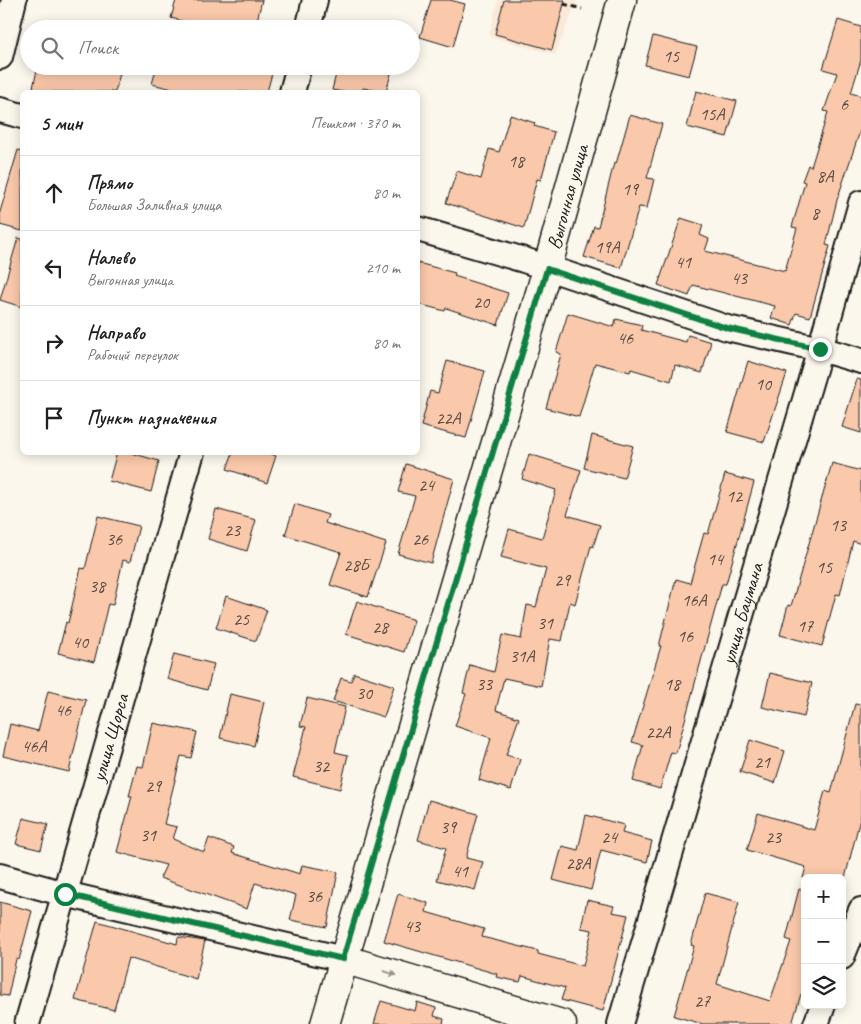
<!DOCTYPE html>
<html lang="ru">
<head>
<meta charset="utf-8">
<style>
  :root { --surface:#fff; --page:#f6f6f6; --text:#202124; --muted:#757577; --line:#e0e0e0 }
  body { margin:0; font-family:Caveat,sans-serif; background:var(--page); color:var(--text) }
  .controls { position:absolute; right:15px; bottom:15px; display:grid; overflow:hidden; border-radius:8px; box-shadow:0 2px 12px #0003 }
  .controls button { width:45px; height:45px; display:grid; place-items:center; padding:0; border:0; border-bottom:1px solid var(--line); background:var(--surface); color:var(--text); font:25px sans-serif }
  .stop { position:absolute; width:15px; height:15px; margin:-11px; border:4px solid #0b8043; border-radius:50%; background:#fff }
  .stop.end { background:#0b8043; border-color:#fff; box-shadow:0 1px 5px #0008 }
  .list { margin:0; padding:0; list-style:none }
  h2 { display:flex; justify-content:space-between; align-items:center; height:65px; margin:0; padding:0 20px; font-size:21px }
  h2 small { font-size:16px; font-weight:400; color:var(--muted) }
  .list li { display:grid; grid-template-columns:32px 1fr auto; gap:15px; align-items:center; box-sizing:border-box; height:75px; padding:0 20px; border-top:1px solid var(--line) }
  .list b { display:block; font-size:19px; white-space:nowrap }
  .list p { margin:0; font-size:16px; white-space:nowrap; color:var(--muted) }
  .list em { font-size:16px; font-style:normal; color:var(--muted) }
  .icon { flex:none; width:28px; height:28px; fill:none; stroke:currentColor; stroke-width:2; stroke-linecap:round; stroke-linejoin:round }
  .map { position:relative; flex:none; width:861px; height:1024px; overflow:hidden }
  .search { position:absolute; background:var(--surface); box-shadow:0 2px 12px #0003; left:20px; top:20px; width:400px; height:55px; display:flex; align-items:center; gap:12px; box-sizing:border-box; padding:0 18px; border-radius:28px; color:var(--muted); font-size:19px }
  .panel { position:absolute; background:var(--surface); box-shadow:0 2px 12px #0003; left:20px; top:90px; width:400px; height:365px; border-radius:8px }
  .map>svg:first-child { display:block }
  .built { fill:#fbe9d8 }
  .building { fill:#fac8aa; stroke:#1c1c1c }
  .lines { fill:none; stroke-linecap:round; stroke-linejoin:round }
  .minor-casing { stroke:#1c1c1c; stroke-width:28 }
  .tertiary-casing { stroke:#1c1c1c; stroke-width:31 }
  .path { stroke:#1c1c1c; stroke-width:3; stroke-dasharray:5 4; stroke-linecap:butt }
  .minor { stroke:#fbf7ec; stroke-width:24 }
  .tertiary { stroke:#fbf7ec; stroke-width:28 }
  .oneway { fill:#97948e }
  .route { stroke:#0b8043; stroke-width:6 }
  .labels { text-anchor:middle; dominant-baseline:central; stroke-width:4.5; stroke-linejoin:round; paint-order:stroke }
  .number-label { font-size:18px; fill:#544740 }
  .street-label { font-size:20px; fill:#1c1c1c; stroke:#fbf7ec }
</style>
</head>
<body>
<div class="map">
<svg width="861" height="1024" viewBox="0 0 861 1024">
  <rect width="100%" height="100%" fill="#fbf7ec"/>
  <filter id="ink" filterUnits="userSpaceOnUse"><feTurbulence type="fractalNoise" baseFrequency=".02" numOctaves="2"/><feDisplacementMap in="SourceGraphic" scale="10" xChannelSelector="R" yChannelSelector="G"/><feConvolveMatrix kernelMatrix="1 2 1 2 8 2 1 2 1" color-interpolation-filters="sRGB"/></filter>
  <g filter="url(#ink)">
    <polygon class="built" points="498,0 577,0 555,55 489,36"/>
    <g class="building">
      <polygon points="176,0 262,0 255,29 211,29 171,18"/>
      <polygon points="431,0 450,0 465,4 453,47 420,37"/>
      <polygon points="504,0 565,0 552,50 495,34"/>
      <polygon points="838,20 861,27 861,60 851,93 861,96 861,128 837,200 826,245 830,246 810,317 796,313 792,325 771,318 775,306 693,285 689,296 658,285 681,218 703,225 700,235 709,239 705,251 785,271 797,228 792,227 805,182 802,181 808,165 811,167 828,112 824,111 837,73 823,69"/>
      <polygon points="653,36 697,47 689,76 645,65"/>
      <polygon points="38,66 68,66 95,73 96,66 122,66 115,92 32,92"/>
      <polygon points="157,66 274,66 267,92 185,92 152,84"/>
      <polygon points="338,66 393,66 386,92 363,88 362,92 343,92 332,90"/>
      <polygon points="696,91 737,101 727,137 687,127"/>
      <polygon points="510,115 535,123 534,126 554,132 541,180 537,179 524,228 446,203 457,171 481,179 489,149 499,152"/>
      <polygon points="630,115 662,124 647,178 654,179 647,208 639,207 621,268 584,257 594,226 598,227 614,163 616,164"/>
      <polygon points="18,150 22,151 22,231 0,225 0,212"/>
      <polygon points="18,238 22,239 22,307 0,300"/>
      <polygon points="418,263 455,273 454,276 508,293 498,325 446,308 445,311 418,304"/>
      <polygon points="568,313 614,327 616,319 642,325 641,330 686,342 688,335 711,342 702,373 675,365 671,381 631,369 630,372 595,363 579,417 546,408 561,354 556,352"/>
      <polygon points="447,361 485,371 466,438 421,426 430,391 438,393"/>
      <polygon points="748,361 787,373 764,442 727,432"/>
      <polygon points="857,379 861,380 861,433 842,427"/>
      <polygon points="592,435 633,446 624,478 584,468"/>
      <polygon points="117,452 128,452 159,461 151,492 109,481"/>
      <polygon points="233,452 267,452 276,456 267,483 227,469"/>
      <polygon points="529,454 581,470 567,515 600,525 593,547 591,546 575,604 570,602 562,641 550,639 541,686 504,678 496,710 519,718 506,755 520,759 511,790 479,780 491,738 455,726 466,694 463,693 470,665 494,672 502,635 521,639 527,605 536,607 546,569 501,557 509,529 542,538 556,490 522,479"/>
      <polygon points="832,463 861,471 861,544 853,541 840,595 836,594 822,646 780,635 788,605 791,606"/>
      <polygon points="406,464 454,479 431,563 398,554 415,496 398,492"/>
      <polygon points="725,474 754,482 726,584 722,584 676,753 671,752 660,789 633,781 643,745 632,742 661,646 659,646 676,579 690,583 704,533 708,534"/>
      <polygon points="295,504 328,515 325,523 386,543 368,597 330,585 341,552 285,535"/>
      <polygon points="216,509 256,520 247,551 208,539"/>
      <polygon points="98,516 139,526 130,562 123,560 113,605 108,604 94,662 58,653 66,622 68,623 81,568 85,569"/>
      <polygon points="226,596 267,610 256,641 216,628"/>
      <polygon points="357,601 414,620 404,652 346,634"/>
      <polygon points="174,654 214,664 207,690 167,679"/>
      <polygon points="354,673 394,686 384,717 333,701 341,678 351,681"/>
      <polygon points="770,673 812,683 804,717 762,707"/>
      <polygon points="48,691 86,700 69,772 3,756 10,724 38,731"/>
      <polygon points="230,694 264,702 254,746 220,738"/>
      <polygon points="307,698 345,707 335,752 348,755 340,789 293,777 306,727 300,726"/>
      <polygon points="855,704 861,705 861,815 845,878 803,878 806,867 747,850 758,813 814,830 825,791 831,793"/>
      <polygon points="153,723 197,732 191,758 181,756 164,824 177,827 173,839 204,852 209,838 234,847 232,853 300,874 302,865 338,872 327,927 290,920 296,895 255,883 247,909 160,878 166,865 117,852 132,796 129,796 137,766 143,767"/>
      <polygon points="750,740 785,751 775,783 740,772"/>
      <polygon points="429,800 478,814 466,858 483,862 475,890 437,880 446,848 418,840"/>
      <polygon points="586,815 624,825 622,833 652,841 647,862 601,850 591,890 553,880 562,846 578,850"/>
      <polygon points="23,818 48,824 41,850 16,844"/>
      <polygon points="799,889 805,890 805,995 801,994 792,1024 703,1024 674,1016 694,946 691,945 705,893 739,902 717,984 770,1001 791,941 786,939"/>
      <polygon points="398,894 428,903 426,912 484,929 482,937 538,951 538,954 583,966 592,930 581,928 587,900 614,906 612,912 628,915 603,1011 561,1000 565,988 522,976 520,982 496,977 497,974 384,941"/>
      <polygon points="0,902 32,911 19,960 16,959 8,996 0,995"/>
      <polygon points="97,921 177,944 178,937 205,941 196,979 128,958 114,1010 75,1000"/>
      <polygon points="381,1001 415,1011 417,1002 436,1008 434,1016 444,1019 443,1024 374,1024"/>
    </g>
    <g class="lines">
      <g class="minor-casing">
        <g id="minor">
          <polyline points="308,29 315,0"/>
          <polyline points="0,57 14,0"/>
          <polyline points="292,92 299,66"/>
          <polyline points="0,110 22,116"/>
          <polyline points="418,229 524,260 727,328 820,349 861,361"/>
          <polyline points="0,876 65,894 343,959"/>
          <polyline points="842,957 861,910"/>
          <path id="s1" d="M27,1024L192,452"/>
          <path id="s2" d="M620,1024L820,349L861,203"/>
          <polyline points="816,1024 823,1005"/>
        </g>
      </g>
      <g class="tertiary-casing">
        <g id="tertiary">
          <polyline points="343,959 562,1024"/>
          <path id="s3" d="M325,1024L547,269L622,0"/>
        </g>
      </g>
      <polyline class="path" points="564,4 582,9"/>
      <use href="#minor" class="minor"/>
      <use href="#tertiary" class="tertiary"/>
    </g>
    <defs><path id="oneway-solid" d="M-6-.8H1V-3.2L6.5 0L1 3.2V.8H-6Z" transform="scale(1.25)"/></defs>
    <use class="oneway" href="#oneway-solid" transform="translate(390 973) rotate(17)"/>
  </g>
  <g class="lines" filter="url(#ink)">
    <polyline class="route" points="65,894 343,959 547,269 727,328 820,349"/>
  </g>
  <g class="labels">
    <g class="number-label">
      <text x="671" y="56">15</text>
      <text x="844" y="104">6</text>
      <text x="712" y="114">15А</text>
      <text x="516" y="161">18</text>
      <text x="825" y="176">8А</text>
      <text x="630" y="189">19</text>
      <text x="815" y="213">8</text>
      <text x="607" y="247">19А</text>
      <text x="683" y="262">41</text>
      <text x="739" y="278">43</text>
      <text x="481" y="302">20</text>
      <text x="625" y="338">46</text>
      <text x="763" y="384">10</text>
      <text x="448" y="418">22А</text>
      <text x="426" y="485">24</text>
      <text x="734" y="496">12</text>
      <text x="838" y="525">13</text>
      <text x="232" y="530">23</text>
      <text x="114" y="539">36</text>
      <text x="420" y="539">26</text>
      <text x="715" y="559">14</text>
      <text x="356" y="565">28Б</text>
      <text x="824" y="567">15</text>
      <text x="562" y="580">29</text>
      <text x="97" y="586">38</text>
      <text x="694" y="600">16А</text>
      <text x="241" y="619">25</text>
      <text x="545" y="623">31</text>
      <text x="805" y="626">17</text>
      <text x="380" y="627">28</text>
      <text x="685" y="636">16</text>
      <text x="80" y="642">40</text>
      <text x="522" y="656">31А</text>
      <text x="484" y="684">33</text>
      <text x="672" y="684">18</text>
      <text x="364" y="693">30</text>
      <text x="63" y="710">46</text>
      <text x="658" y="732">22А</text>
      <text x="34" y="746">46А</text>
      <text x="762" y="762">21</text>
      <text x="321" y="766">32</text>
      <text x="153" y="786">29</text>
      <text x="448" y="827">39</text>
      <text x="148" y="835">31</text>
      <text x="609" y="837">24</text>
      <text x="773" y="837">23</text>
      <text x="578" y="863">28А</text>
      <text x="460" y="871">41</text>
      <text x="314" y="896">36</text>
      <text x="412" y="926">43</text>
      <text x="702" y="1001">27</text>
    </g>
    <g class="street-label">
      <text stroke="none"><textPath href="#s3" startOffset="862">Выгонная улица</textPath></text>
      <text stroke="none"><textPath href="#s2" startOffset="428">улица Баумана</textPath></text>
      <text stroke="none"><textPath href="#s1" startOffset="298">улица Щорса</textPath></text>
    </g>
  </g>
</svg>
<div class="controls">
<button>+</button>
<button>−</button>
<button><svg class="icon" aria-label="layers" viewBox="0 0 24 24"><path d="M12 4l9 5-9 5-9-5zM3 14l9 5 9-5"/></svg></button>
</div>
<div class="stop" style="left:65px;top:894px"></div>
<div class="stop end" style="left:820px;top:349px"></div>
<div class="search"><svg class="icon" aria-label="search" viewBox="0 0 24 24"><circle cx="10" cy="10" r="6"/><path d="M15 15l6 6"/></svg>Поиск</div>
<section class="panel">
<h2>5 мин<small>Пешком · 370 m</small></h2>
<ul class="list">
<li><svg class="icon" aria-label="ahead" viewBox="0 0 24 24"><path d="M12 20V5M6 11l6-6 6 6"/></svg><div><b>Прямо</b><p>Большая Заливная улица</p></div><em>80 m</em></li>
<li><svg class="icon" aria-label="left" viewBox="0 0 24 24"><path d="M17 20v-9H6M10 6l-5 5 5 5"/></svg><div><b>Налево</b><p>Выгонная улица</p></div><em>210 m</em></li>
<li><svg class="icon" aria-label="right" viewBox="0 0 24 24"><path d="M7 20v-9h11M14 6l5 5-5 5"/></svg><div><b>Направо</b><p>Рабочий переулок</p></div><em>80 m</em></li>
<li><svg class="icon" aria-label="arrive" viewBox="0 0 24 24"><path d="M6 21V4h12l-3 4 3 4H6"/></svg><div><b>Пункт назначения</b></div></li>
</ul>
</section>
</div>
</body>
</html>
